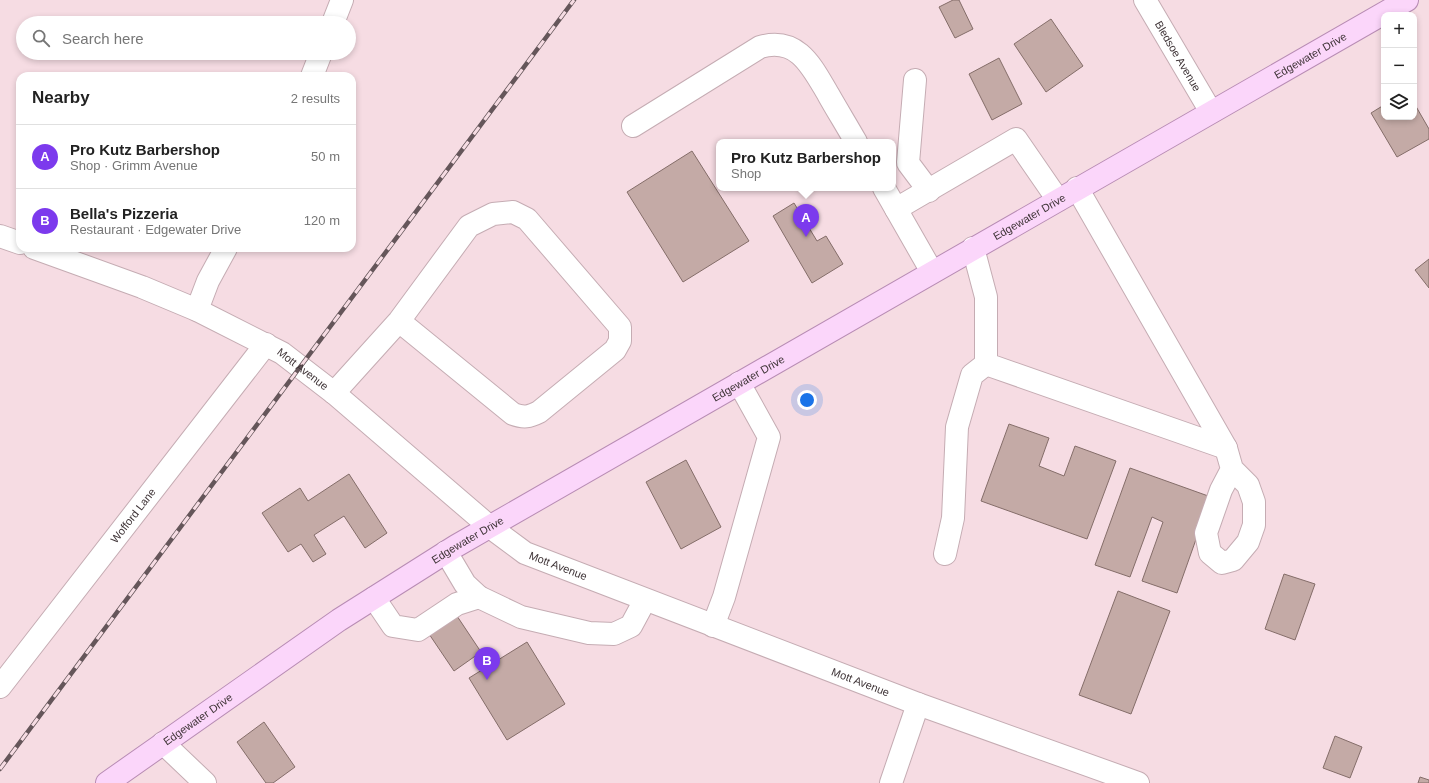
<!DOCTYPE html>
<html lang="en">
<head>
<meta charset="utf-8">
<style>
  :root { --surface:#fff; --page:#f6f6f6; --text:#222; --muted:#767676; --line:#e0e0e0; --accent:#7c3aed }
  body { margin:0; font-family:Arial,sans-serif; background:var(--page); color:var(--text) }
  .controls { position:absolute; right:12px; top:12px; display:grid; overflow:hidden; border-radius:8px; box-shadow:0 2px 6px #0003 }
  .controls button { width:36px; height:36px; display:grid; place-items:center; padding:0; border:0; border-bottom:1px solid var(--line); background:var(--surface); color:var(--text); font:20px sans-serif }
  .you { position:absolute; left:807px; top:400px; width:14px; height:14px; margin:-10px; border:3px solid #fff; border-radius:50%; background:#1a73e8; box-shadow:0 0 0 6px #1a73e833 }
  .badge { display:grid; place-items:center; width:26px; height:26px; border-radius:50%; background:var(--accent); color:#fff; font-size:13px; font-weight:700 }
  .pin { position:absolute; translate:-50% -33px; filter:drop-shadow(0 1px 2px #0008) }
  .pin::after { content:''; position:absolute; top:21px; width:14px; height:12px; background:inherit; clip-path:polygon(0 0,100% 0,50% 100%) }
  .popup { position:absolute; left:716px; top:139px; width:180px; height:52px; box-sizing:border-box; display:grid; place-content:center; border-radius:8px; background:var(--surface); filter:drop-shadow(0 1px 3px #0005); font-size:13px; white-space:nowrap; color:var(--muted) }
  .popup b { font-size:15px; color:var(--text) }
  .popup::after { content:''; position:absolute; left:50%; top:100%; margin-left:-8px; border:8px solid transparent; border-top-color:var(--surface) }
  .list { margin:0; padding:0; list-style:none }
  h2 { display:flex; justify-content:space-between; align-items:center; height:52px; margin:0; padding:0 16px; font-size:17px }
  h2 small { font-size:13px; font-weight:400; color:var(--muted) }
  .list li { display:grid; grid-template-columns:26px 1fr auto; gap:12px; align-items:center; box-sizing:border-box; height:64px; padding:0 16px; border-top:1px solid var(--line) }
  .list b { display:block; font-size:15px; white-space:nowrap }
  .list p { margin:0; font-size:13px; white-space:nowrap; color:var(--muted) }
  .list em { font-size:13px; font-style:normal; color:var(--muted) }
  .icon { flex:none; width:22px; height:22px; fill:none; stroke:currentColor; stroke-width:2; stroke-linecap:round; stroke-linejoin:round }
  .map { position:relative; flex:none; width:1429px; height:783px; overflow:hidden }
  .search { position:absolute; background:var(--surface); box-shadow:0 2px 6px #0003; left:16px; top:16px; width:340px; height:44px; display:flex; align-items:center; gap:10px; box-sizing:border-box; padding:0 14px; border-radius:22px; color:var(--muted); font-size:15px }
  .panel { position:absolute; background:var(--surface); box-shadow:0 2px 6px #0003; left:16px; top:72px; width:340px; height:180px; border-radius:12px }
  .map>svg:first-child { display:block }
  .building { fill:#c4aaa6; stroke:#846d69 }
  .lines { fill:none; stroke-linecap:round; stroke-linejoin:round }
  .minor-casing { stroke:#c5acb3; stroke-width:24 }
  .major-casing { stroke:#b88cb4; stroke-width:24 }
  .minor { stroke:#fff; stroke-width:22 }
  .major { stroke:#fbd6fa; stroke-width:22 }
  .rail-casing { stroke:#65565a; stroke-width:4.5 }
  .rail { stroke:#f6dce3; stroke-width:3; stroke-dasharray:9; stroke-linecap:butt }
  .labels { text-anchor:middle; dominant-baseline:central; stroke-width:3; stroke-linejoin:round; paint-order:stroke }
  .street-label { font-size:11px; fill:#3f3437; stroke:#f6dce3 }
</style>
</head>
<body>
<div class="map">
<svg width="1429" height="783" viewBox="0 0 1429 783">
  <rect width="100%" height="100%" fill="#f6dce3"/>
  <g class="building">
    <polygon points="953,0 959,0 973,29 955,38 939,7"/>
    <polygon points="1051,19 1083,66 1046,92 1014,44"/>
    <polygon points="999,58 1022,104 992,120 969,74"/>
    <polygon points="1414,103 1429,129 1429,139 1397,157 1371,113 1384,105 1384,117 1414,117"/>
    <polygon points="692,151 749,241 683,282 627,192"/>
    <polygon points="794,203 817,241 826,236 843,264 812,283 773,216"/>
    <polygon points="1429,259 1429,288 1415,270"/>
    <polygon points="1009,424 1049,438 1039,466 1064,476 1075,446 1116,461 1087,539 981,501"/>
    <polygon points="686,460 721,527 681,549 646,482"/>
    <polygon points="1130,468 1211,497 1177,593 1142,581 1163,522 1152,517 1130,577 1095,565"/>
    <polygon points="349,474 387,533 365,548 344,516 314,535 326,554 313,562 301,544 288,552 262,513 300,488 308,501"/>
    <polygon points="1284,574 1315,584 1295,640 1265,629"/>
    <polygon points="1118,591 1170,611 1131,714 1079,695"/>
    <polygon points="455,613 481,652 454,671 427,631"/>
    <polygon points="527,642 565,704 507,740 469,678"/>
    <polygon points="264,722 295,767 273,783 266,783 237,742"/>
    <polygon points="1335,736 1362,747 1350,778 1323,768"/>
    <polygon points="1420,777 1429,780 1429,783 1418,783"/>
  </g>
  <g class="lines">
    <g class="minor-casing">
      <g id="minor">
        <path id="s1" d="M1145,0L1211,112"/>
        <polyline points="333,23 342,0"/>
        <polyline points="312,76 321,53"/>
        <polyline points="915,80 908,163 929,191"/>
        <path d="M633,126L760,47C798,36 812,67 828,94C837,110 847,126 856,142"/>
        <polyline points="884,188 932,272"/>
        <polyline points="896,209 1016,139 1058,200"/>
        <polyline points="0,236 20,243"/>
        <path id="s2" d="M34,248L142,287L197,310L282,353L334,393L490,527L525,553L918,704L1138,783"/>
        <polyline points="973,248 986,297 986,364 1226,448 1077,188"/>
        <polyline points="197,310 208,281 226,248"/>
        <path d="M334,393L399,321L469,226L493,214L513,212L527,219L620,327V341L615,350L539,412C529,417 524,418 513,414L399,321"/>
        <polyline points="1226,448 1232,469 1248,485 1254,502 1254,525 1248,542 1233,560 1222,563 1210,553 1206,533 1221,490 1232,469"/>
        <polyline points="446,552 465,584 479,597 521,617 589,633 614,634 631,626 645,600"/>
        <polyline points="945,554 953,518 957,427 972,375 986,364"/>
        <polyline points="374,598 393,626 418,630 457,604 479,597"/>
        <polyline points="713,626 724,597 769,437 739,383"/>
        <path id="s3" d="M0,687L266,344"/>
        <polyline points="163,743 205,783"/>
        <polyline points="891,783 918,704"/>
      </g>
    </g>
    <g class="major-casing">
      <g id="major">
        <path id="s4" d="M107,783L339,620L456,546L1407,0"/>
      </g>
    </g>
    <use href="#minor" class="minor"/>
    <use href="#major" class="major"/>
    <g class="rail-casing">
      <polyline id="rail" points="0,769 574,0"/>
    </g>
    <use href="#rail" class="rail"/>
  </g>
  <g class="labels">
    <g class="street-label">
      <text stroke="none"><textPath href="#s4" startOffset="1407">Edgewater Drive</textPath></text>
      <text stroke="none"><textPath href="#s1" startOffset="65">Bledsoe Avenue</textPath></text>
      <text stroke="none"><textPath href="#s4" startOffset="1083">Edgewater Drive</textPath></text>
      <text stroke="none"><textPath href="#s2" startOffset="296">Mott Avenue</textPath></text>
      <text stroke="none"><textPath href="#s4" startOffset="759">Edgewater Drive</textPath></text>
      <text stroke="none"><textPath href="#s3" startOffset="217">Wofford Lane</textPath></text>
      <text stroke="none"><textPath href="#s4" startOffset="435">Edgewater Drive</textPath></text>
      <text stroke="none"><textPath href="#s2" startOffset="620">Mott Avenue</textPath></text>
      <text stroke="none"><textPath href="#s2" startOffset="944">Mott Avenue</textPath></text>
      <text stroke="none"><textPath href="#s4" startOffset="111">Edgewater Drive</textPath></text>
    </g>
  </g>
</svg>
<div class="controls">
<button>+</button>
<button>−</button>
<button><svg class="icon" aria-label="layers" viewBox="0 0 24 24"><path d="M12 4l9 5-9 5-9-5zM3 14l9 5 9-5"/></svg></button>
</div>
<div class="you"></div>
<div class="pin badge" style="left:806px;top:237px">A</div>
<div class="popup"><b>Pro Kutz Barbershop</b>Shop</div>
<div class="pin badge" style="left:487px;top:680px">B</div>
<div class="search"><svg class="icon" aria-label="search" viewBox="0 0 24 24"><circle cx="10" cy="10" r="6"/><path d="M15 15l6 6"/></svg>Search here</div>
<section class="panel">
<h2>Nearby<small>2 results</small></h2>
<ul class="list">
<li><span class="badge">A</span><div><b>Pro Kutz Barbershop</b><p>Shop · Grimm Avenue</p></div><em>50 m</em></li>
<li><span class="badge">B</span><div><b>Bella's Pizzeria</b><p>Restaurant · Edgewater Drive</p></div><em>120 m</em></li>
</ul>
</section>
</div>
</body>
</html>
